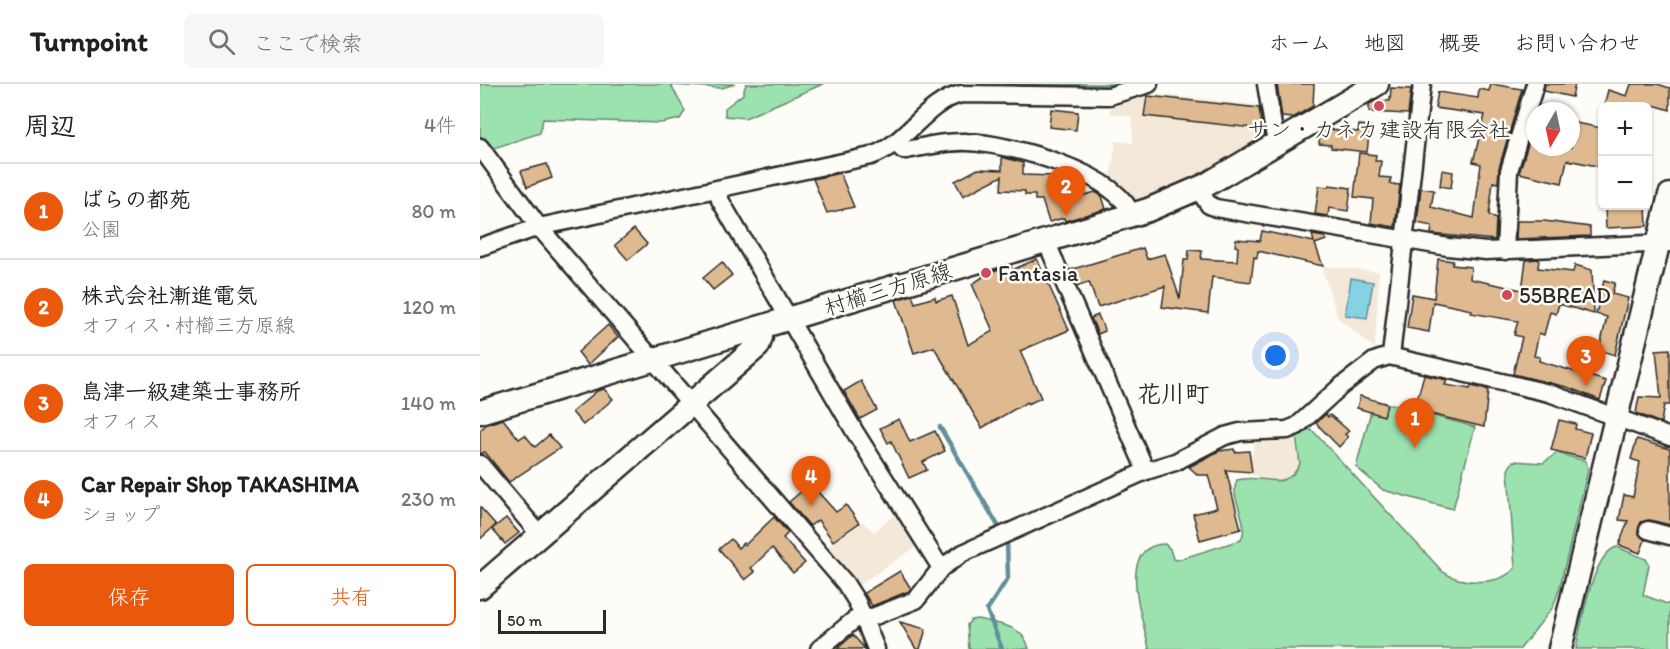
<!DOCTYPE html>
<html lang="ja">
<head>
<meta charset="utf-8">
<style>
  :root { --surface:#fff; --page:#f6f6f6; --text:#202124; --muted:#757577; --line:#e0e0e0; --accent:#ea580c }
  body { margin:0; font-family:Itim,"Klee One",sans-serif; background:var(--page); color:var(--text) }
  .controls { position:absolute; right:18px; top:18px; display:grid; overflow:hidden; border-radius:9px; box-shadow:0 2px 4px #0004 }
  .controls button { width:54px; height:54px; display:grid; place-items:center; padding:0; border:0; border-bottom:2px solid var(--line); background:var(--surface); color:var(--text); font:30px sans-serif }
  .compass { position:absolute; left:1046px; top:18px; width:54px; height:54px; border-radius:50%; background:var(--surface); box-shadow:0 2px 4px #0004; rotate:189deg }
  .scale { position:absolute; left:18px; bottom:15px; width:108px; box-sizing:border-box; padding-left:6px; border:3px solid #2b2b2b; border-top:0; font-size:16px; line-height:21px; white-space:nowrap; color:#2b2b2b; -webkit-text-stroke:4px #fdfcf7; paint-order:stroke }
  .you { position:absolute; left:796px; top:272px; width:21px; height:21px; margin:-15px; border:4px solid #fff; border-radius:50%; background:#1a73e8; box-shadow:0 0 0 9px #1a73e833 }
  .badge { display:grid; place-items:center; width:39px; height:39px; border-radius:50%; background:var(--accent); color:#fff; font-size:20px; font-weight:700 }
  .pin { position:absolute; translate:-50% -50px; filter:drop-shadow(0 2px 3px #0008) }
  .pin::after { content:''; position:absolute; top:32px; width:21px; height:18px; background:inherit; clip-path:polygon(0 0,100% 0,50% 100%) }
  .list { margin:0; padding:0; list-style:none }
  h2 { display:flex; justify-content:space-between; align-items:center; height:78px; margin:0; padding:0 24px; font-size:26px }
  h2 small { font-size:20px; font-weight:400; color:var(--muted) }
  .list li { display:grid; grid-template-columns:39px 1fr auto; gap:18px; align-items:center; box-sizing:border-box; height:96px; padding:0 24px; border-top:2px solid var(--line) }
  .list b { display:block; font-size:22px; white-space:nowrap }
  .list p { margin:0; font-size:20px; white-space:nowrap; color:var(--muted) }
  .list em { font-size:20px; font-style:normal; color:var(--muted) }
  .actions { display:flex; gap:12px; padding:18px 24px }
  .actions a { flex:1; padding:14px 0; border:2px solid var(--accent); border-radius:9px; text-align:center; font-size:21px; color:var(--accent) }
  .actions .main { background:var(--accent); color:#fff }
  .icon { flex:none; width:33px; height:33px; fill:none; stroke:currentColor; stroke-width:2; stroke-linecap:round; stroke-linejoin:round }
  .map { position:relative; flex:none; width:1190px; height:565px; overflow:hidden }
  header { display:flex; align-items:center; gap:36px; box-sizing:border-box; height:84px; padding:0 30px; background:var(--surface); border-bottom:2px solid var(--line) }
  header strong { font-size:28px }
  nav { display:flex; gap:33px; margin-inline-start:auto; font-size:21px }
  .search { width:420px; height:54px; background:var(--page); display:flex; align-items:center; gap:15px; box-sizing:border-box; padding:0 21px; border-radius:9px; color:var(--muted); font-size:22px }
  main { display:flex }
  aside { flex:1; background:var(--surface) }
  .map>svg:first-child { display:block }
  .built { fill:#f4e8d8 }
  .green { fill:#9ce2af; stroke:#64866d; stroke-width:1.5 }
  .water { fill:#85d2e4; stroke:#618f9a; stroke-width:1.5 }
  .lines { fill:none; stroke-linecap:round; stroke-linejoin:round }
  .stream { stroke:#618f9a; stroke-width:4.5 }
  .building { fill:#dfba90; stroke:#2b2b2b; stroke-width:1.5 }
  .street-casing { stroke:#2b2b2b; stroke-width:21 }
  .secondary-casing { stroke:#2b2b2b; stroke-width:27 }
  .street { stroke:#fdfcf7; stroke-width:16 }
  .secondary { stroke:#fdfcf7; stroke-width:22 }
  .poi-dot { fill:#d1495b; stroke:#fdfcf7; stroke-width:2 }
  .labels { text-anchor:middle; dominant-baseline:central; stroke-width:5; stroke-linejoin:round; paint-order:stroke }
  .poi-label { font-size:22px; fill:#2b2b2b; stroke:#fdfcf7; text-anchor:start }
  .street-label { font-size:22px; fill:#2b2b2b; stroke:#fdfcf7 }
  .neighbourhood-label { font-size:24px; font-weight:bold; fill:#2b2b2b; stroke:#fdfcf7 }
</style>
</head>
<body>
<header>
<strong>Turnpoint</strong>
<div class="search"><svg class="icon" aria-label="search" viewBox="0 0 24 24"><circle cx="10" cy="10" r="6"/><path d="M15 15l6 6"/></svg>ここで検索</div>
<nav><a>ホーム</a><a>地図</a><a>概要</a><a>お問い合わせ</a></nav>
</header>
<main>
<aside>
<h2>周辺<small>4件</small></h2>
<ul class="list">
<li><span class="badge">1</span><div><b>ばらの都苑</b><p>公園</p></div><em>80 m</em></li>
<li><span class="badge">2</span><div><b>株式会社漸進電気</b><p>オフィス · 村櫛三方原線</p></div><em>120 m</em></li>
<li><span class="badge">3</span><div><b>島津一級建築士事務所</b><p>オフィス</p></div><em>140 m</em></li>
<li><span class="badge">4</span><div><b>Car Repair Shop TAKASHIMA</b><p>ショップ</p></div><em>230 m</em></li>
</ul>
<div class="actions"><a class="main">保存</a><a>共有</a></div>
</aside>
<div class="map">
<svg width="1190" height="565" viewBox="0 0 1190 565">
  <rect width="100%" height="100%" fill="#fdfcf7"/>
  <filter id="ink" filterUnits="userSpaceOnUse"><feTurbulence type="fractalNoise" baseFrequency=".0167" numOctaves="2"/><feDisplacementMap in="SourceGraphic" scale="12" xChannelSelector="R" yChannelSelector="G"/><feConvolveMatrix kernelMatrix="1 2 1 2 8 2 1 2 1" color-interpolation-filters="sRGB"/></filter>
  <g filter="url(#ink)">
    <g class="built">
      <polygon points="665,9 785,22 789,49 786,56 735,86 664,119 655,117 629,99 636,57 653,59 652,32 630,30 631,18"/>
      <polygon points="844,182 899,188 895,265 858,234 843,188"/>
      <polygon points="813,349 820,380 807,396 799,398 768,390 776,352"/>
      <polygon points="419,427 440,460 376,503 344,465 383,438 394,448"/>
    </g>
    <g class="green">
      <polygon points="0,0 255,0 242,4 191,1 205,27 200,35 181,39 63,35 60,49 14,64 0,52"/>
      <polygon points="266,0 343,0 265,34 245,32 245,24 263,10"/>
      <polygon points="526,0 651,0 628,5"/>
      <polygon points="894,316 995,343 973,425 903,406 876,383"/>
      <path d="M827,344L834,348L962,487C979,501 1020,502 1035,484L1028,386L1033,377L1063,379L1077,369L1106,377L1108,386L1079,506L1073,523L1040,565H669C665,539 633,461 685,460L690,465L693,475L697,476L761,456C771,436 748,415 757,396C784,388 804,411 820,380L816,352L821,346Z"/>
      <path d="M1137,463L1166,475L1169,481L1163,511L1190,521V565H1096C1101,542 1112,469 1137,463Z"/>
      <path d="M498,535C518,540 544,541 549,565H489L487,541L491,536Z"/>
    </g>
    <polygon class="water" points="871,194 893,198 887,234 865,231"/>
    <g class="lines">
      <g class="stream">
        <polyline points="460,343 520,445"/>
        <polyline points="522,565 507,526 528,494 527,456"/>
      </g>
    </g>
    <g class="building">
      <polygon points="797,0 834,0 833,22 813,34 802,33"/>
      <polygon points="1011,0 1042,5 1019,84 1018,99 1013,98 1009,131 1016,135 1015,156 951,150 952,142 937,139 941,104 954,106 951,123 994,134 1001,80 993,78 1005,31 955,24 958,8 998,14 999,5 1009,7"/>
      <polygon points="1065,0 1095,0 1092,13 1064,7"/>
      <polygon points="1151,0 1177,0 1190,4 1190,26 1177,22 1124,22 1128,6 1147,12"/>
      <polygon points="911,4 931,5 928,30 889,28 889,20 897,16 910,17"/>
      <polygon points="667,12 779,24 782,45 664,32"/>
      <polygon points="571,25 598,28 596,46 569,43"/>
      <polygon points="1091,38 1122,44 1120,65 1122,65 1122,83 1087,76 1082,99 1039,89 1051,51 1055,52 1055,63 1091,63"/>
      <polygon points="879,41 890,42 887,68 851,64 851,61 839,60 840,49 847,45 878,48"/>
      <polygon points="879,69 896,71 895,77 901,77 899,93 911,94 910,100 920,101 915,143 891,139 893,115 874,113"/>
      <polygon points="522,73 543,79 543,91 576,92 576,103 587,105 585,117 615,108 622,112 626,125 585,137 584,134 569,138 562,116 555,116 555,111 545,111 545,107 521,106 522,92 483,112 475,97 498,85 522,86"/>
      <polygon points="67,80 72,94 47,103 41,87"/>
      <polygon points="962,86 973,88 971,104 960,102"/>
      <polygon points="360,89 374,123 347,129 333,95"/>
      <polygon points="849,101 871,104 868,127 849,124 848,132 835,130 839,102 849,103"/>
      <polygon points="1125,122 1166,122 1167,142 1126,144"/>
      <polygon points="1037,137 1064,137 1110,143 1110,152 1036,155"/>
      <polygon points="154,145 167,160 148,176 135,161"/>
      <polygon points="782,147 834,158 832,151 845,153 846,156 835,160 843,182 778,167 777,174 774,173 771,198 732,193 728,229 682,223 685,202 618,223 609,198 597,202 590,186 663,164 667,175 685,170 700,215 704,176 708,176 709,166 722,167 721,175 757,177 758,163 755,162 756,155 780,157"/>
      <polygon points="557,175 589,246 540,267 561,314 548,320 547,318 502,344 454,263 434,269 416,216 432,211 435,219 455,213 456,217 472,212 488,261 513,247 492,200 503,193 502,190 531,182 532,186"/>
      <polygon points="958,175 973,177 972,181 991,183 990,195 1042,206 1046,176 1059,175 1058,184 1093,188 1095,181 1112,186 1114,230 1079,220 1076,230 1070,228 1064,251 1059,249 1054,272 1060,273 1059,277 1126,297 1120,316 1087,303 1033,290 1042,253 1034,251 1038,237 991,229 992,226 953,218 949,248 927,244 932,210 954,214"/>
      <polygon points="242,178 252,191 233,206 223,194"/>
      <polygon points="1124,196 1135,199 1132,210 1148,214 1135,271 1119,266 1127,233 1116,230"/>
      <polygon points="618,231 625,247 618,250 611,234"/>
      <polygon points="128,241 138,253 108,281 98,268"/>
      <polygon points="1190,265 1190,321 1184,321 1181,338 1178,338 1156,329 1159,313 1181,314 1176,266"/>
      <polygon points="944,291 967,296 965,301 990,305 991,302 1008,306 1004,343 934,326"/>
      <polygon points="381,297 397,326 380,335 364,307"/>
      <polygon points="124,305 133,315 103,341 92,328 117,307"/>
      <polygon points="880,312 907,320 904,332 877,324"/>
      <polygon points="846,330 848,333 850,331 869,347 865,350 868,353 859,363 836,339"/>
      <polygon points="23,335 39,355 45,351 55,363 69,351 80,364 29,398 5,368 0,370 0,346 7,340"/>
      <polygon points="419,335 430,358 455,347 465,367 443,378 447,386 429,394 411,357 408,359 400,344"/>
      <polygon points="1079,336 1096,340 1095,345 1111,349 1105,374 1071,366"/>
      <polygon points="1157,355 1190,365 1190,441 1170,436 1161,438 1158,448 1165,456 1160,469 1139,461 1148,437 1139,436 1144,411 1153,413 1160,378 1151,375"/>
      <polygon points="754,365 755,368 769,367 772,388 746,386 761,445 720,456 713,430 737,424 728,391 718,391 709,383 739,367"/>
      <polygon points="341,390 349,399 338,408 356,428 366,421 379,439 353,457 338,436 330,442 309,418"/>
      <polygon points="0,423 16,441 0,455"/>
      <polygon points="294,433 308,449 303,454 325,479 313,489 292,464 271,484 275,488 265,496 239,465 251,455 258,464 263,459 265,461"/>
      <polygon points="26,434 39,449 25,460 12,445"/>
      <polygon points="420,487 431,505 429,507 392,522 384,509"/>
      <polygon points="420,538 446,545 440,565 436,565"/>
      <polygon points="373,551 385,565 357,565"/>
    </g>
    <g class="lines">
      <g class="street-casing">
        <g id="street">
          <polyline points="786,0 794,48 800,58"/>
          <path d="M416,59L423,66H427C447,62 467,57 487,58C528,59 639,89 652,132"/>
          <polyline points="0,63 59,143 365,499 377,518 396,565"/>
          <polyline points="238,105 240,116 375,348 461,484"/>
          <polyline points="718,105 729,121 736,124 968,163 1006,167 1190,159"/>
          <polyline points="566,157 666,387"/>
          <path d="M0,163L59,143L391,72C427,60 444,19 481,10L629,12L669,0"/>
          <polyline points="1025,167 1029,87 1055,0"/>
          <polyline points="911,272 942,0"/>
          <polyline points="0,380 60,451"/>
          <polyline points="1168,446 1190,452"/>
          <polyline points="339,565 374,536 395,532 436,516 461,484 483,469 666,387 695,378 745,352 760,348 807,346 817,342 860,303 894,277 909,272 1069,309 1190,353"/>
        </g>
      </g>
      <g class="secondary-casing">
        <g id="secondary">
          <polyline points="0,328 668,126 726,101 897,0"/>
          <polyline points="0,503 278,262 281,253 278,244"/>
          <polyline points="1080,565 1190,111"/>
        </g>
      </g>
      <use href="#street" class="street"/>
      <use href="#secondary" class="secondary"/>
    </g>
  </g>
  <g class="poi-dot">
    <circle cx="899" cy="22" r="6"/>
    <circle cx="506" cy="189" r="6"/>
    <circle cx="1027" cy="211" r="6"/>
  </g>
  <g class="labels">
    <g class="poi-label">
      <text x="899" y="45" text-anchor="middle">サン・カネカ建設有限会社</text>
      <text x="518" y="189">Fantasia</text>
      <text x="1039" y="211">55BREAD</text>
    </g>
    <g class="street-label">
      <text transform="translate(408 205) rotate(-17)">村櫛三方原線</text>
    </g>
    <g class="neighbourhood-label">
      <text x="693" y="309">花川町</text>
    </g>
  </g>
</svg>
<div class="controls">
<button>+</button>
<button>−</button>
</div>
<svg class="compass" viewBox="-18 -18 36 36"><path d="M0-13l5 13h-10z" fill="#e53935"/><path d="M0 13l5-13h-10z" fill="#757577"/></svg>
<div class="scale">50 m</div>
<div class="you"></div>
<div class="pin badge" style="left:935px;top:364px">1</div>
<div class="pin badge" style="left:586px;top:132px">2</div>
<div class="pin badge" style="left:1106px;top:302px">3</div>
<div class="pin badge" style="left:331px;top:422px">4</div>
</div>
</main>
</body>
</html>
